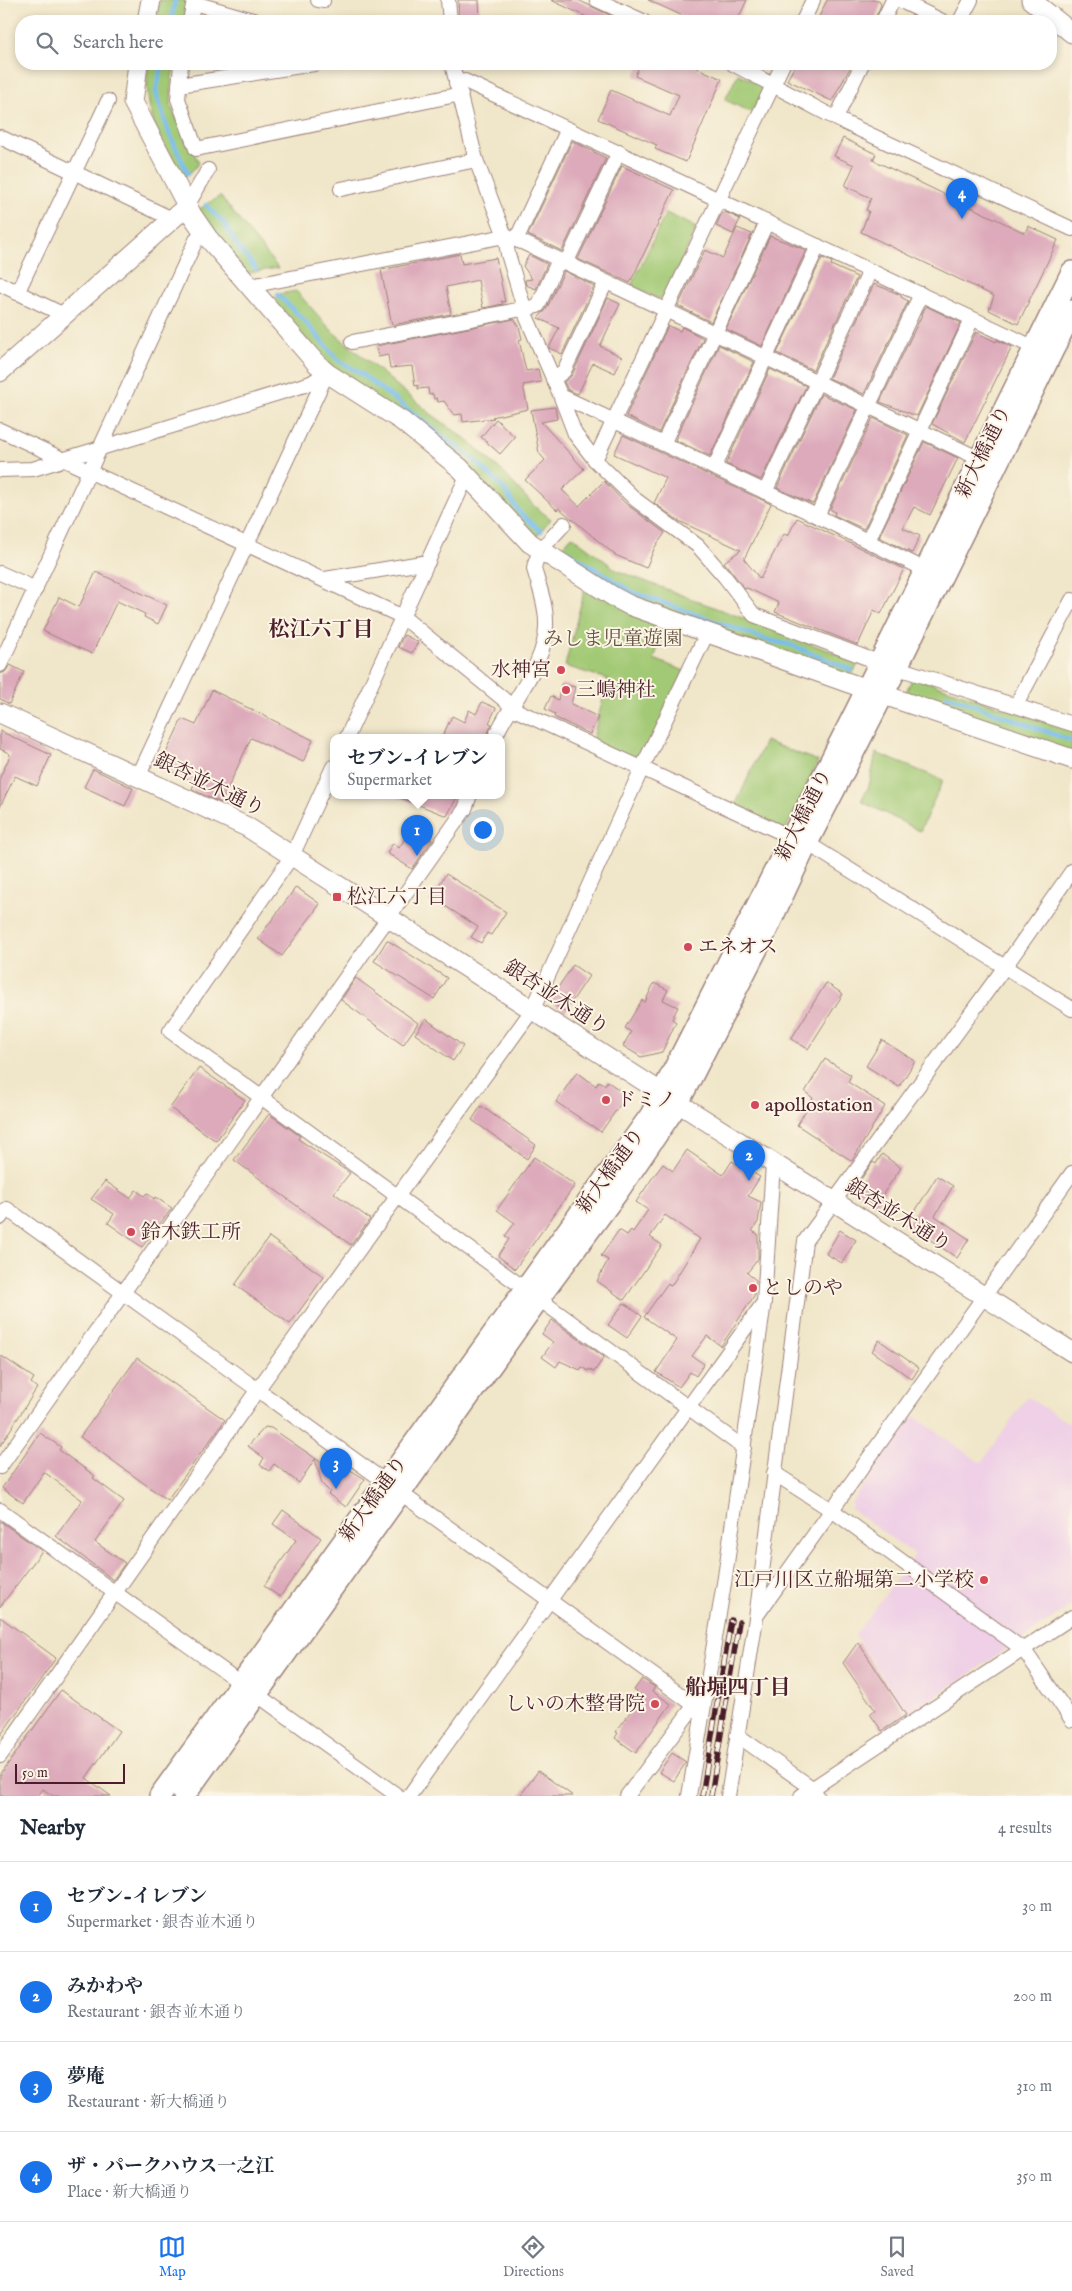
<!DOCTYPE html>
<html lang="en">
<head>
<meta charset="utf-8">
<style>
  :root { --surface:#fff; --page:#f2f2f3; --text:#1f2937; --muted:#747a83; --line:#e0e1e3; --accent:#1a73e8 }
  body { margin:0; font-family:"IM FELL English","Noto Serif JP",serif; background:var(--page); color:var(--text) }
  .scale { position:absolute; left:15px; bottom:12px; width:110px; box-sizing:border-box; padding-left:5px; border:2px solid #4a1f2b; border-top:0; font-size:14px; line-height:18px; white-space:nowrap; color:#4a1f2b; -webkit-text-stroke:4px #fcf5e5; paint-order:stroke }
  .you { position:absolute; left:482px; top:829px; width:18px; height:18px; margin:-12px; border:4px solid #fff; border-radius:50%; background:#1a73e8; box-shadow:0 0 0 8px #1a73e833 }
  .badge { display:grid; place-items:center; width:32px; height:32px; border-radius:50%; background:var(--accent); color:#fff; font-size:16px; font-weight:700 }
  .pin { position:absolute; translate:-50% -41px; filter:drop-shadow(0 1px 2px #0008) }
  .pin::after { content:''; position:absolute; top:26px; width:18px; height:15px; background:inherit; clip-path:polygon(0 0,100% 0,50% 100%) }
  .popup { position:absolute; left:330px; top:734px; width:175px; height:65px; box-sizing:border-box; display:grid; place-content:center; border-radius:10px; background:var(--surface); filter:drop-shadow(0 1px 4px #0005); font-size:16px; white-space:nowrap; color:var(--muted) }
  .popup b { font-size:19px; color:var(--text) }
  .popup::after { content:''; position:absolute; left:50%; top:100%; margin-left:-10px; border:10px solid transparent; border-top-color:var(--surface) }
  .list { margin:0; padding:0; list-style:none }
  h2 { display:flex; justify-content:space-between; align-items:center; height:65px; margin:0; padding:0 20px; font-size:21px }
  h2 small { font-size:16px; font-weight:400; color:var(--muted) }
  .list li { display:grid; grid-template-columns:32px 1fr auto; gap:15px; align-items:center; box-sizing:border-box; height:90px; padding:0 20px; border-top:1px solid var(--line) }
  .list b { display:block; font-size:19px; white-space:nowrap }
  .list p { margin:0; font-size:16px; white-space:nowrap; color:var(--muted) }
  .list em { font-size:16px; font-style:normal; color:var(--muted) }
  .icon { flex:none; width:28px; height:28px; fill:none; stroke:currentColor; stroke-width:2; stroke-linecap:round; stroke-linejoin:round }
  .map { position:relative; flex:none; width:1072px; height:1796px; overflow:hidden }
  .search { position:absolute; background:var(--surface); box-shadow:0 2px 8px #0003; left:15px; right:15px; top:15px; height:55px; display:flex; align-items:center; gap:12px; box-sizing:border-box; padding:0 18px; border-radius:20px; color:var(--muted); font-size:19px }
  .sheet { height:425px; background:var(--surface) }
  nav { display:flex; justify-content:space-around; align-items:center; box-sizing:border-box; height:70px; border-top:1px solid var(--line); background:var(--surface); font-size:14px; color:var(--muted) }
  nav a { display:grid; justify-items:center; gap:2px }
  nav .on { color:var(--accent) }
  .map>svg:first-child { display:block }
  .built { fill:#efd0e6 }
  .green { fill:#a2c974; stroke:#767450 }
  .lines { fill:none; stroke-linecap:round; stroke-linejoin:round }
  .stream { stroke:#79beef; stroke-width:4.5 }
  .building { fill:#dab }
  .street-casing { stroke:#9d827a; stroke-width:16 }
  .secondary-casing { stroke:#9d827a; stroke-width:21 }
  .primary-casing { stroke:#9d827a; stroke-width:24 }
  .street { stroke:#fff; stroke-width:14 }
  .secondary { stroke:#fff; stroke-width:19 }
  .primary { stroke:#fff; stroke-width:21 }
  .rail-casing { stroke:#4a1f2b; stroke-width:5.5 }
  .rail { stroke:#fcf5e5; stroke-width:4; stroke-dasharray:11; stroke-linecap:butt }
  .poi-dot { fill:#d1495b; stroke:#fcf5e5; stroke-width:2 }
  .labels { text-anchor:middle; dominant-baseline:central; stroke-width:4; stroke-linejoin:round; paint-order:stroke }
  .street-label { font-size:20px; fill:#4a1f2b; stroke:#fcf5e5 }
  .park-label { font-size:20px; fill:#645241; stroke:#fcf5e5 }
  .poi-label { font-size:20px; fill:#4a1f2b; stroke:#fcf5e5; text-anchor:start }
  .neighbourhood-label { font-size:21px; font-weight:bold; fill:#4a1f2b; stroke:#fcf5e5 }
</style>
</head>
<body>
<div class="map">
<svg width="1072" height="1796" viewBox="0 0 1072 1796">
  <rect width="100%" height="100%" fill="#fcf5e5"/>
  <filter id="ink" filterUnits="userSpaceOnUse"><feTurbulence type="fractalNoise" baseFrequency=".02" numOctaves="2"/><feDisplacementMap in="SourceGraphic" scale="10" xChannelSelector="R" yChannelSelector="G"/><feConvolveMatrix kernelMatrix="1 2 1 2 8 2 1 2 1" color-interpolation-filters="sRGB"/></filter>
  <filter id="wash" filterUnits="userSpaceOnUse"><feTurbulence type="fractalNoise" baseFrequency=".0096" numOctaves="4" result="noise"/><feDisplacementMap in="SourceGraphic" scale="20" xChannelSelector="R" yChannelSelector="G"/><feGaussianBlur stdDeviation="1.12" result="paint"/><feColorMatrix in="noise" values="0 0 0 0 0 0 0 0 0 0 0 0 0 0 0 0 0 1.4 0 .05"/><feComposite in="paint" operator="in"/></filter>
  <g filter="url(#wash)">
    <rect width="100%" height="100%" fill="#f0e6c9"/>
    <polygon class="built" points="1027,1397 1072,1425 1072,1605 908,1715 855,1635 915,1555 851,1509 852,1501 914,1416 979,1462 983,1461"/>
    <g class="green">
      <polygon points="160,0 189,0 184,21 156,21"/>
      <path d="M148,64H175L172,77L171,107L199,163L190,173L180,179C159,135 143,114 148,64Z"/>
      <polygon points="738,74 761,85 763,91 753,113 725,100"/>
      <polygon points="220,196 278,268 247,273 198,210"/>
      <polygon points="666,213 694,226 695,231 665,297 659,299 631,286"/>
      <polygon points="296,291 333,332 431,414 466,439 502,471 535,507 551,519 535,538 334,370 272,302 280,294"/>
      <polygon points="572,536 618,571 859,662 851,677 631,599 557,553"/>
      <polygon points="587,580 668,618 654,659 687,672 640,766 592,742 608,679 565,666"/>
      <polygon points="913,677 1072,731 1072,753 905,694"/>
      <polygon points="765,741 818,761 785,831 734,808"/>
      <polygon points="876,753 943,780 920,831 861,801 869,786"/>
    </g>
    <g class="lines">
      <g class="stream">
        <polyline points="171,21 175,0"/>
        <polyline points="162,64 156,92 167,128 188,174"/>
        <polyline points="206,205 223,222 238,247 256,269"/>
        <polyline points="278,295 302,318 338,360 360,373 478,463 504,489 519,512 541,531"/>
        <polyline points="562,548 630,591 768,640 791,645 852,670"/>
        <polyline points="947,695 1072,741"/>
      </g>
    </g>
    <g id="blocks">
      <g class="building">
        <polygon points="458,0 479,0 480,21 459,21"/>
        <polygon points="551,0 578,0 622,21 595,21"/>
        <polygon points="648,0 747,0 737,21 694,21"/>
        <polygon points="827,0 879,0 881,5 874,21 817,21"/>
        <polygon points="640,64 688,64 722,79 686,162 655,149 657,145 598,119 611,90 670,116 679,95 635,76"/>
        <polygon points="796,64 852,64 832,101 787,80"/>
        <polygon points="843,138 876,154 873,160 1025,233 1028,226 1058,240 1018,324 989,310 994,296 861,232 869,211 866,210 871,198 845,186 854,165 834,156"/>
        <polygon points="572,141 606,158 562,251 528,235"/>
        <polygon points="622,166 674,190 630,283 578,259"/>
        <polygon points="725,212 740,219 733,234 716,226 721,215"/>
        <polygon points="737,228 752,234 711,322 678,306 705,250 723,258"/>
        <polygon points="770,236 806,250 762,346 726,329"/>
        <polygon points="460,254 462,264 496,258 505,302 501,301 503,304 483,308 478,280 446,287 451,314 392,325 381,270"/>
        <polygon points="529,255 547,264 536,289 526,285 525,280 532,279 523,266"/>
        <polygon points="822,258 832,262 831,265 857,277 813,370 777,353"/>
        <polygon points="564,271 594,286 562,354 549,348 559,328 538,318 546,310"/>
        <polygon points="874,284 901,295 901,297 908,301 864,394 829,378"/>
        <polygon points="608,298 620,304 600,346 622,357 615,373 593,363 578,394 568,390 564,382 572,375"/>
        <polygon points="926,306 961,323 917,416 880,402"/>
        <polygon points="514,319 519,326 522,339 519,340 526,371 538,369 541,382 523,385 528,409 492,417 494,418 463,422 462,414 454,415 444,401 438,402 437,398 434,399 433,394 429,395 428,388 418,389 418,385 415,386 412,366 390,368 388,355 378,357 376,346"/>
        <polygon points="668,326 680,331 682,327 703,338 659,432 626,416"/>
        <polygon points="976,332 996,342 997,340 1012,347 965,442 932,424"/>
        <polygon points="719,345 754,362 710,456 675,440"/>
        <polygon points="770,369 806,386 761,480 726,464"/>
        <polygon points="821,394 857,410 813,504 777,488"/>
        <polygon points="555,407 557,419 541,422 584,469 562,490 579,506 604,481 625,503 665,533 655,547 646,568 615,555 559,508 557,510 525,480 545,460 539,453 531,410"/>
        <polygon points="873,418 908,435 864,529 834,515 835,512 830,509"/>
        <polygon points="496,419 515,437 500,454 481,437"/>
        <polygon points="623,435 771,504 744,559 760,579 784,534 788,536 797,518 904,569 881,614 874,610 858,645 775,612 779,603 747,588 745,589 724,562 741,550 679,521 654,503 666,478 614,454"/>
        <polygon points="924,442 958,458 930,515 914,507 903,528 920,536 912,553 879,537"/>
        <polygon points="96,572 167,605 158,624 144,617 145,614 117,601 92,654 43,631 59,597 79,607"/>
        <polygon points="404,635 418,642 412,653 398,647"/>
        <polygon points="10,665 24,672 9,704 0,699 0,674 5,672"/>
        <polygon points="561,684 575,687 571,704 598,717 590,734 554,717 555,714 545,709 551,696 558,700"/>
        <polygon points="212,690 313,740 303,762 251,738 221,803 192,789 195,782 160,766 182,719 196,725"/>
        <polygon points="482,702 496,708 489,723 492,724 486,737 442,737 452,716 464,722 469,710 476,714"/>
        <polygon points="0,731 51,755 37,786 15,776 0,807 0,777 10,756 9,753 0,749"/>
        <polygon points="93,769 133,788 125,806 84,787"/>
        <polygon points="393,795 458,795 447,816"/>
        <polygon points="412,827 432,840 412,869 387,853 393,843 399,848"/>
        <polygon points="446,874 506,912 491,935 487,933 481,943 471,937 478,927 431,897"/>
        <polygon points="296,887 320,904 282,956 258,939"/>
        <polygon points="387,940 447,978 434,999 374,961"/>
        <polygon points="573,965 589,976 565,1012 549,1001"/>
        <polygon points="356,978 418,1023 403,1045 341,1000"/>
        <polygon points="654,983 668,990 663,1000 678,1007 672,1019 676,1022 662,1052 641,1057 623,1046 631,1032 625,1028 642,1000 645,1002"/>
        <polygon points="826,983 843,994 808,1049 791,1039"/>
        <polygon points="426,1019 463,1046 453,1061 415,1034"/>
        <polygon points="882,1040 915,1061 899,1087 866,1066"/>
        <polygon points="825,1059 851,1075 848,1082 885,1106 852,1161 797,1125 813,1098 805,1092"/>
        <polygon points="199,1068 245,1100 216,1141 170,1108"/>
        <polygon points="577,1072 596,1086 599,1081 605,1085 607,1081 622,1092 624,1099 601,1132 556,1102"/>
        <polygon points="481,1106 536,1145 527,1159 472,1120"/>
        <polygon points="269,1114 300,1136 298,1139 350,1173 334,1193 370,1219 351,1245 234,1160"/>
        <polygon points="687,1150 723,1175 732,1161 760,1177 748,1196 761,1202 758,1222 752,1231 758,1234 758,1259 747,1273 756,1280 754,1296 721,1346 707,1336 692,1356 704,1364 696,1376 690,1372 679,1387 656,1372 677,1340 644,1317 667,1284 671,1286 700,1239 665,1215 650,1237 662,1245 624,1300 597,1281 608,1260 601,1256 619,1230 627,1235 631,1230 633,1232 648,1210 636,1202 653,1177 663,1164 673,1171"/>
        <polygon points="882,1154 901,1168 876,1204 854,1189 873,1162 876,1164"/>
        <polygon points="534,1157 575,1185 515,1269 498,1256 509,1239 505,1236 515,1223 497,1210"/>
        <polygon points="937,1176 953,1186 935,1216 969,1239 957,1258 907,1224"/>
        <polygon points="105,1181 130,1198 136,1190 144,1196 147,1193 154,1199 155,1197 172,1208 142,1247 108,1223 114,1214 91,1199"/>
        <polygon points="840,1230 856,1240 842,1263 826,1254"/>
        <polygon points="269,1237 324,1277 290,1324 235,1285"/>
        <polygon points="624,1303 642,1316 627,1338 608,1325"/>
        <polygon points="552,1320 604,1357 594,1372 589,1369 588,1371 582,1367 580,1370 560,1361 556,1367 542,1357 553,1342 542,1334"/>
        <polygon points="879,1340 919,1368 912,1379 872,1351"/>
        <polygon points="0,1355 34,1378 31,1383 37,1388 0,1446"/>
        <polygon points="137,1358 225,1420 167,1500 80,1437"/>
        <polygon points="265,1427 271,1428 286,1438 325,1465 328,1461 336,1467 339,1463 365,1479 346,1507 328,1494 330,1492 322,1484 315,1459 299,1483 274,1464 269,1471 260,1465 264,1458 248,1446"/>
        <polygon points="40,1433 61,1447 59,1450 95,1476 93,1478 124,1501 95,1542 125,1563 113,1580 56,1536 82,1500 44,1472 23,1503 2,1488"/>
        <polygon points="283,1510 321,1538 280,1597 264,1586 296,1540 273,1524"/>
        <polygon points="0,1521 42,1551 0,1607"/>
        <polygon points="0,1617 56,1658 0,1736"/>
        <polygon points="858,1642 906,1715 882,1731 870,1714 875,1710 843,1663"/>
        <polygon points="642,1679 655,1687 652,1691 671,1704 636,1753 615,1738 618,1733 616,1732 642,1695 634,1690"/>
        <polygon points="61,1690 119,1731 86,1778 111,1796 53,1796 43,1789 38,1796 0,1796 0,1775"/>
        <polygon points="672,1753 686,1762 674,1781 659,1772"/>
        <polygon points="538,1771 573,1796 520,1796"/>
      </g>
    </g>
  </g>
  <g filter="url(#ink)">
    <use href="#blocks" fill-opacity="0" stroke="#9d827a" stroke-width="1"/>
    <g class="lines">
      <g class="street-casing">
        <g id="street">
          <polyline points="318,0 323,1"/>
          <polyline points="448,0 450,21"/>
          <polyline points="597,0 643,21"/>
          <polyline points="899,0 942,21"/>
          <polyline points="194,3 256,21"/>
          <polyline points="190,21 194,0"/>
          <polyline points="803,21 813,0"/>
          <polyline points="883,21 893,0"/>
          <polyline points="960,21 971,0"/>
          <polyline points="181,64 178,99 196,149 461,94"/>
          <polyline points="452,64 476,160 505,236 508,254 527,318 559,392 575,434 595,460 636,500 698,546 725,577 754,615 867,658 1072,724"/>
          <polyline points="733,64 841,121 1072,229"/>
          <polyline points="456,83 465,81 1035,348"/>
          <polyline points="179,85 314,64"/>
          <polyline points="836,118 862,64"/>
          <polyline points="0,137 172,219"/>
          <polyline points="341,189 476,160"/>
          <polyline points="187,206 208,170"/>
          <polyline points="516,240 568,129"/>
          <polyline points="0,284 64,315"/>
          <polyline points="250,286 505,236 524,243 980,459"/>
          <polyline points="17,293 108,101"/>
          <polyline points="352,342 538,306 556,266 569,257 619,152"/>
          <polyline points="553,379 564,371 606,282"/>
          <polyline points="561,396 817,516 926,570"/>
          <polyline points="0,430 403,617 518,711 793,838"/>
          <polyline points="663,444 767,222"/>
          <polyline points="595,460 783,64"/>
          <polyline points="714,468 818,246"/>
          <polyline points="0,470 33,469 62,460 311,383 326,373"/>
          <polyline points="765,492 870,271"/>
          <polyline points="817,516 921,294"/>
          <polyline points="868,541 972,319"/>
          <polyline points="0,573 36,589"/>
          <polyline points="325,579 428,562"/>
          <polyline points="0,665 196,240 204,232"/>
          <polyline points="1016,705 1072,600"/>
          <polyline points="347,737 467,476"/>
          <path d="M495,737C511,701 548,663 546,622C546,604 539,586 534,569C536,551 553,537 564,524"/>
          <polyline points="333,767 292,856 170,1031 744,1448"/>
          <polyline points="139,775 327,373"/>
          <polyline points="807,843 1072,1009"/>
          <polyline points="0,1218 7,1209 693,1704"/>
          <polyline points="0,1467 465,809 470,795"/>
          <polyline points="774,1473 833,1511 1024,1650 1072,1720"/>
          <polyline points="0,1510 398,1796"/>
          <polyline points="757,1615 1072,1173"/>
          <polyline points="737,1735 812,1788 817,1795"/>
          <polyline points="0,1756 258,1389 533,1009 642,768 708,631"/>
          <polyline points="409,1796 762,1305"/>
          <polyline points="627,1796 700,1698"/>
          <polyline points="689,1796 725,1577 764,1302 773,1164"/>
          <polyline points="728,1796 756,1618 805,1241 1004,968 1072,871"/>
          <polyline points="801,1796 1072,1617"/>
        </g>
      </g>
      <g class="secondary-casing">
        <g id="secondary">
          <polyline points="1031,0 1072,33"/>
          <polyline points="147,21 151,0"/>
          <polyline points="138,64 133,102 192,215 208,238 316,363 327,373 402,421 460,468 530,543 614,597 629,605 849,683 1072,759"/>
          <polyline points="0,372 187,206"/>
          <polyline points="0,713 247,827 678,1103 1072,1352"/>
        </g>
      </g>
      <g class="primary-casing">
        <g id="primary">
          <polyline points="160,1796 651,1115 857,709 1072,272"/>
          <polyline points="184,1796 539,1298 616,1194 678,1103 765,933 807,843 897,667 1072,311"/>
        </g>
      </g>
      <use href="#street" class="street"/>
      <use href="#secondary" class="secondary"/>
      <use href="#primary" class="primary"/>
      <g class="rail-casing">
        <g id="rail">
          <polyline points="702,1796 731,1620"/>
          <polyline points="711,1796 739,1622"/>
        </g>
      </g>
      <use href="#rail" class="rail"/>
    </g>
  </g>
  <g class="poi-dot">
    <circle cx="561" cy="670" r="5"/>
    <circle cx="566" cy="690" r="5"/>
    <rect x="332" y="892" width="10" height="10" rx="2.5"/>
    <circle cx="688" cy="947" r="5"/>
    <circle cx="606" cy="1100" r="5"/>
    <circle cx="755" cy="1105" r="5"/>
    <circle cx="131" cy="1232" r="5"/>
    <circle cx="753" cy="1288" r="5"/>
    <circle cx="984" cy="1580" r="5"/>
    <circle cx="655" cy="1704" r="5"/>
  </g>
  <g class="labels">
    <g class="street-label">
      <text transform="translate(984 452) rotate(-64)">新大橋通り</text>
      <text transform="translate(209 785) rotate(26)">銀杏並木通り</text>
      <text transform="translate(804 815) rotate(-63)">新大橋通り</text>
      <text transform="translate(556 998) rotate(33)">銀杏並木通り</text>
      <text transform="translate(611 1171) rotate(-54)">新大橋通り</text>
      <text transform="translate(898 1216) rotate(32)">銀杏並木通り</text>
      <text transform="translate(374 1499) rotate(-54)">新大橋通り</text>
    </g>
    <g class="park-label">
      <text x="613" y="639">みしま児童遊園</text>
    </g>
    <g class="poi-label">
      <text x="551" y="670" text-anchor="end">水神宮</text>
      <text x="576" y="690">三嶋神社</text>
      <text x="347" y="897">松江六丁目</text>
      <text x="698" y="947">エネオス</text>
      <text x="616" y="1100">ドミノ</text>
      <text x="765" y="1105">apollostation</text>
      <text x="141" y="1232">鈴木鉄工所</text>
      <text x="763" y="1288">としのや</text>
      <text x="974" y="1580" text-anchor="end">江戸川区立船堀第二小学校</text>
      <text x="645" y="1704" text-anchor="end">しいの木整骨院</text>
    </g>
    <g class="neighbourhood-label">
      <text x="321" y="630">松江六丁目</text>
      <text x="738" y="1688">船堀四丁目</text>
    </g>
  </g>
</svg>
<div class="scale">50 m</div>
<div class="you"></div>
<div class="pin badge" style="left:417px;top:856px">1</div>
<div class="popup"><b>セブン-イレブン</b>Supermarket</div>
<div class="pin badge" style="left:749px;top:1181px">2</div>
<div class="pin badge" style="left:336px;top:1489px">3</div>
<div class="pin badge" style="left:962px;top:219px">4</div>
<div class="search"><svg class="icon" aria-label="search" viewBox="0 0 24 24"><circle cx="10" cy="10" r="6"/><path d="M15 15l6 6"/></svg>Search here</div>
</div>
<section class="sheet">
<h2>Nearby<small>4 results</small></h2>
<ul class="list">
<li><span class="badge">1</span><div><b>セブン-イレブン</b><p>Supermarket · 銀杏並木通り</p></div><em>30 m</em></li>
<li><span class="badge">2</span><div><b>みかわや</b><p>Restaurant · 銀杏並木通り</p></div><em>200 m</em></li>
<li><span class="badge">3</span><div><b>夢庵</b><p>Restaurant · 新大橋通り</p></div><em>310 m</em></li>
<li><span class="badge">4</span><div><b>ザ・パークハウス一之江</b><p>Place · 新大橋通り</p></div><em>350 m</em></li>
</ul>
</section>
<nav>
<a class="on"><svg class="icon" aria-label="map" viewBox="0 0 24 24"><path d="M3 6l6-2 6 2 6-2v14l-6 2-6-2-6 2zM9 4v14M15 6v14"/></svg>Map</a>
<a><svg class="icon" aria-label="directions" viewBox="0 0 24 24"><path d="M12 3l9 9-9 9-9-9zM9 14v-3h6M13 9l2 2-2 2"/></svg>Directions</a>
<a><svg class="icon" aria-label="saved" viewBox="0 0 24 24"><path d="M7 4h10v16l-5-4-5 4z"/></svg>Saved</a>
</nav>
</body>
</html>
